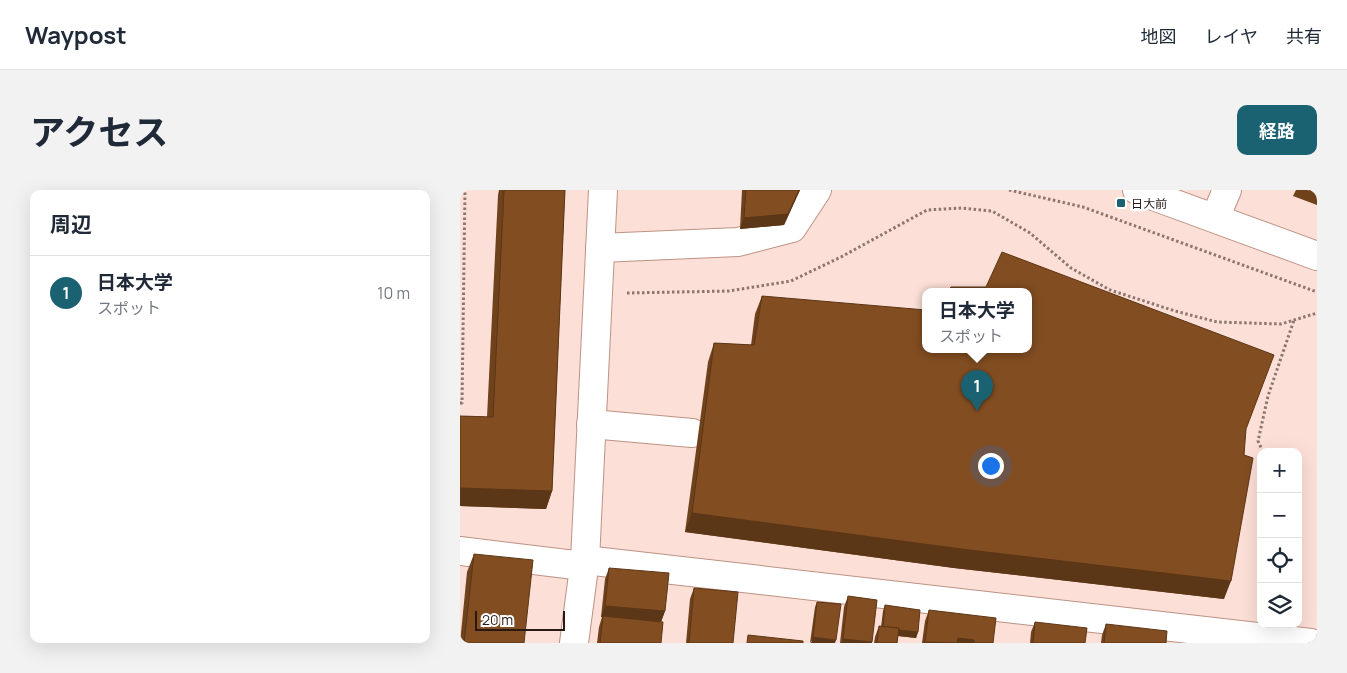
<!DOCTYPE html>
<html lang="ja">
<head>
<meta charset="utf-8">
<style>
  :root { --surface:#fff; --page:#f2f2f3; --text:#1f2937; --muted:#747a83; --line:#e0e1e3; --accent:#1a6172 }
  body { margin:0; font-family:Manrope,"Noto Sans JP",sans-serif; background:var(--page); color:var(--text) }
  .controls { position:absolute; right:15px; bottom:15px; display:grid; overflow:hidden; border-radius:10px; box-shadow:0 5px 20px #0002 }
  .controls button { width:45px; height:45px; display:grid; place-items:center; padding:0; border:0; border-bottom:1px solid var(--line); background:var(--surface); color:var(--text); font:25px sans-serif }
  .scale { position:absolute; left:15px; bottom:12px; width:90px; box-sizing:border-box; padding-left:5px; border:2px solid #291813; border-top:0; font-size:14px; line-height:18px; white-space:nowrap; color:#291813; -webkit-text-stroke:4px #fff; paint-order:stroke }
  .you { position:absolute; left:530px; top:275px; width:18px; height:18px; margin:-12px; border:4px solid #fff; border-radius:50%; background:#1a73e8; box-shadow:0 0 0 8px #1a73e833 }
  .badge { display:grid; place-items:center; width:32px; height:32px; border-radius:50%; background:var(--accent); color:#fff; font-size:16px; font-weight:700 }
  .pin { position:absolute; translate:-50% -41px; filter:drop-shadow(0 1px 2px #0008) }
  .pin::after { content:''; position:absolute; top:26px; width:18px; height:15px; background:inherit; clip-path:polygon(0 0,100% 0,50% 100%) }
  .popup { position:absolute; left:462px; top:98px; width:110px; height:65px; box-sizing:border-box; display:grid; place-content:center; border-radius:10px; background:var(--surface); filter:drop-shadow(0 1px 4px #0005); font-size:16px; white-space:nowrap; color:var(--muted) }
  .popup b { font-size:19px; color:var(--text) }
  .popup::after { content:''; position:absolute; left:50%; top:100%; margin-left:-10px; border:10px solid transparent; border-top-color:var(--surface) }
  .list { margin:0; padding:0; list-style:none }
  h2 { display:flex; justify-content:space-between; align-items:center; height:65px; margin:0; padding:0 20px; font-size:21px }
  h2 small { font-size:16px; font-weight:400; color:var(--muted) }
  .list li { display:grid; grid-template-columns:32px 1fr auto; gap:15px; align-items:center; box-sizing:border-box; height:75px; padding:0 20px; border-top:1px solid var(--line) }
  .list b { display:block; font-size:19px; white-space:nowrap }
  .list p { margin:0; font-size:16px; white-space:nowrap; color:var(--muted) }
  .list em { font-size:16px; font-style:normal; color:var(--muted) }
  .icon { flex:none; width:28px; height:28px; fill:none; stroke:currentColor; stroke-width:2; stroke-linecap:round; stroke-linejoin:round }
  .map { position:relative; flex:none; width:857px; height:453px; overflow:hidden; border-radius:10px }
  header { display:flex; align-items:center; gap:30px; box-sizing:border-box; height:70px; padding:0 25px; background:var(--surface); border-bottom:1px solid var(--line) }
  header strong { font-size:24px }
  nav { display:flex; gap:28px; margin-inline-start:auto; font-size:18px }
  .intro { display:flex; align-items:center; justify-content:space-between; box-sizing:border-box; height:120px; padding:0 30px }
  h1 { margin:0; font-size:35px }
  .button { padding:12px 22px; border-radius:10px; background:var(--accent); color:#fff; font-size:18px; font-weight:700 }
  main { display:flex; gap:30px; padding:0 30px }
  aside { flex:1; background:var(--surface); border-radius:10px; box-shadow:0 5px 20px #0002 }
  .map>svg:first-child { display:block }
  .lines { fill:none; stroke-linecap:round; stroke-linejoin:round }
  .minor-casing { stroke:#be9284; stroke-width:30 }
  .path { stroke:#8d766f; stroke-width:3; stroke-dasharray:2.5 2.5; stroke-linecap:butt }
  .minor { stroke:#fff; stroke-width:28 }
  .wall { fill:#70421c }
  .shaded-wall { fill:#5b3617 }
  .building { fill:#824d21; stroke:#5b3617 }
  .poi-dot { fill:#1a6172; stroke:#fff; stroke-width:2 }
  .labels { text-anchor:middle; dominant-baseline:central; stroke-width:5; stroke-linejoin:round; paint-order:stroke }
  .poi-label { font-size:12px; fill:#291813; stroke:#fff; text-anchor:start }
</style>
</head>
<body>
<header>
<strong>Waypost</strong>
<nav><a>地図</a><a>レイヤ</a><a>共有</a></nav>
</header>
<div class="intro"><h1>アクセス</h1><a class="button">経路</a></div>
<main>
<aside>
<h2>周辺<small></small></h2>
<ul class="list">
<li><span class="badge">1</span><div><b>日本大学</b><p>スポット</p></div><em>10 m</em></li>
</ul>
</aside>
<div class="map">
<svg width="857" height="453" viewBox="0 0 857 453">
  <rect width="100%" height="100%" fill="#fcdfd6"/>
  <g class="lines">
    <g class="minor-casing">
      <g id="minor">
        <polyline points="677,0 857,66"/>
        <polyline points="755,28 767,0"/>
        <polyline points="140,58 278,52 332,38 357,0"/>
        <polyline points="131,234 232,243"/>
        <polyline points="0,361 123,376"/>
        <polyline points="125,370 851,453"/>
        <polyline points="114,453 125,370 143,0"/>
      </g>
    </g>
    <g class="path">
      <polyline points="549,0 623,17 857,102"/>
      <polyline points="167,103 269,101 331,91 381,67 467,20 502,18 532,21 570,43 611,78 650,100 715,121 757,132 821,134 857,123"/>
      <polyline points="0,213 2,213 5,0"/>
      <polyline points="803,262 798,251 808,206 834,130"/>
    </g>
    <use href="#minor" class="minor"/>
  </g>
  <g class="wall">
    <polygon points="39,0 105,0 92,301 86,319 0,316 0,226 27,227 38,5"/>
    <polygon points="282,0 340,0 324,35 280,39"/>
    <polygon points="836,0 857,0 857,15 833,6"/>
    <polygon points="302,106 786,240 764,409 494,378 225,342 248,172 254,153 291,155 295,124"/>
    <polygon points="14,364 64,453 0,453 7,382"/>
    <polygon points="149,378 205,421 201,432 201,453 137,453 139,437 142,427 141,427 145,389"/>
    <polygon points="234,398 273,453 226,453 230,409"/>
    <polygon points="388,406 412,453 380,453 384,417"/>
    <polygon points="357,412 381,414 350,453 355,417"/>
    <polygon points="425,415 458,442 456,448 438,446 437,453 414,453 415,447 419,436 421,437 423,421"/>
    <polygon points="469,420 533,453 462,453 465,431"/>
    <polygon points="575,432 625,453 570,453 571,442"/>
    <polygon points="646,434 706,453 641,453 642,445"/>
  </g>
  <g class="shaded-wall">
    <polygon points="339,0 340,0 324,35 280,39 284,28"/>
    <polygon points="0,298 92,301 86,319 0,316"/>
    <polygon points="232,323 771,391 764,409 494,378 225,342"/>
    <polygon points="145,416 205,421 201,432 141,427"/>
    <polygon points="423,438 458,442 456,448 421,444"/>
    <polygon points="353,447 376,450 375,453 351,453"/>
    <polygon points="498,448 514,450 513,453 496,453"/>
    <polygon points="383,449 412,452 412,453 382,453"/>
  </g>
  <g class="building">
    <polygon points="44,0 105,0 92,301 0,298 0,226 33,227"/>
    <polygon points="286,0 339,0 328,24 284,28"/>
    <polygon points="849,0 857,0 857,3"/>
    <polygon points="542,62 814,165 786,239 784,265 793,268 771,391 501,359 232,323 254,153 294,155 302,106 466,120 466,160 568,160 568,102 487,102 491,97 526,97"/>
    <polygon points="14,364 73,370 64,453 4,453"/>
    <polygon points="149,378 209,383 205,421 145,416"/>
    <polygon points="234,398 278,402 273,453 229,453"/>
    <polygon points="388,406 417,410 412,452 383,449"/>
    <polygon points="357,412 381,414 376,450 353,447"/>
    <polygon points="425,415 460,420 458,442 439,440 439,438 423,437"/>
    <polygon points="469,420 536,428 533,453 514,453 514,450 498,448 497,453 465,452"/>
    <polygon points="143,426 203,432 201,453 140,453"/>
    <polygon points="575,432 627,438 625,453 573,453"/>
    <polygon points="646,434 707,441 706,453 644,453"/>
    <polygon points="419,436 439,438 437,453 417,453"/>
    <polygon points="288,445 343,451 343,453 287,453"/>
  </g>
  <rect class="poi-dot" x="656" y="8" width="10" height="10" rx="2.5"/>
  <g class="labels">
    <g class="poi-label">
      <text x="671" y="13">日大前</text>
    </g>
  </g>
</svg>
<div class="controls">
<button>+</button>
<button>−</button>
<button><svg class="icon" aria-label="locate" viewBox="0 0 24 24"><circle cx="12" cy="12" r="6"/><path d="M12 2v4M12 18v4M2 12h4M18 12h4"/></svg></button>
<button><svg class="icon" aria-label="layers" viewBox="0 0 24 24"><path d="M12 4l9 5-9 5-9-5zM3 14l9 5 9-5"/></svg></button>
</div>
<div class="scale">20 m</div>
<div class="you"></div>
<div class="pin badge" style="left:517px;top:221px">1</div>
<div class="popup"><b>日本大学</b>スポット</div>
</div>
</main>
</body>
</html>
